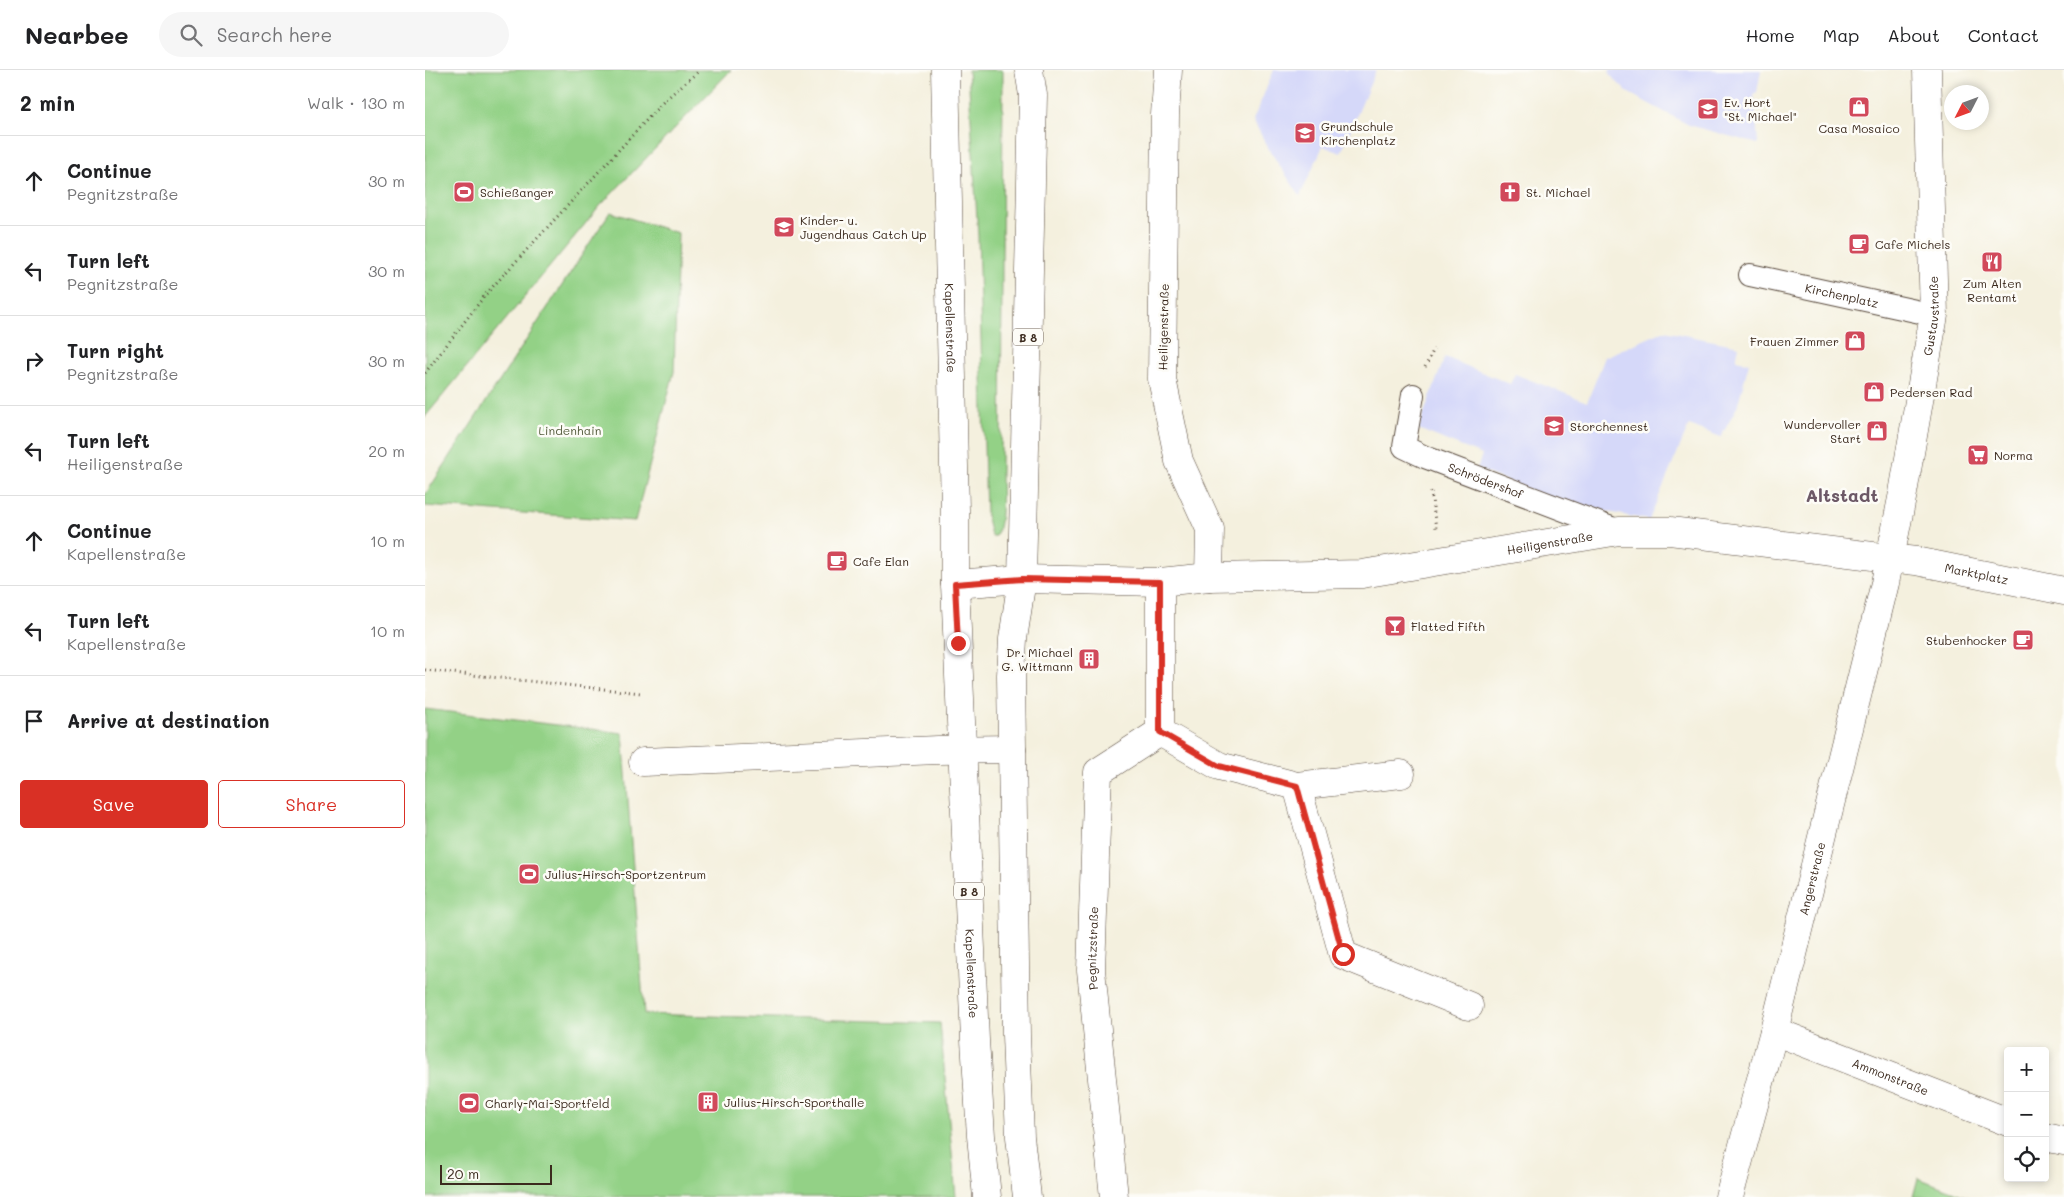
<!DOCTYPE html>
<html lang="en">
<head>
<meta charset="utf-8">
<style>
  :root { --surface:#fff; --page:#f6f6f6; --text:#202124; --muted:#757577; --line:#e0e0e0; --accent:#d93025 }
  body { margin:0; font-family:Mali,sans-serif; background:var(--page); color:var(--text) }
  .controls { position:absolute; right:15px; bottom:15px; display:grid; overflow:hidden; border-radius:5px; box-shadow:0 2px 8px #0003 }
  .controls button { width:45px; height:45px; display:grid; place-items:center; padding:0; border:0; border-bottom:1px solid var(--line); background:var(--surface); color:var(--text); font:25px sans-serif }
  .compass { position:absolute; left:1519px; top:15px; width:45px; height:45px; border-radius:50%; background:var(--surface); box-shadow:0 2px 8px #0003; rotate:228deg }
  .scale { position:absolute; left:15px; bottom:12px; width:112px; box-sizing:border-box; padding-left:5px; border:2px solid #3b2a1e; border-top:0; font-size:14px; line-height:18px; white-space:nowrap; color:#3b2a1e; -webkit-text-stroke:4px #fdfcf7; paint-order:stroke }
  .stop { position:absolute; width:15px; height:15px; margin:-11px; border:4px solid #d93025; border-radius:50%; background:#fff }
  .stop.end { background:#d93025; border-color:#fff; box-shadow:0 1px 5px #0008 }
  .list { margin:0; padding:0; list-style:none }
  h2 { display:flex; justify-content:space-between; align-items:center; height:65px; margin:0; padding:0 20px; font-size:21px }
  h2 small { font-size:16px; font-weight:400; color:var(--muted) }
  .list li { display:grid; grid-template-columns:32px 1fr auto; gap:15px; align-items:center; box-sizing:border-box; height:90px; padding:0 20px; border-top:1px solid var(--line) }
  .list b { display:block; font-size:19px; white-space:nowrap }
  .list p { margin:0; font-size:16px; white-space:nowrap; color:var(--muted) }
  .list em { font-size:16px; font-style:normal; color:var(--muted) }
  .actions { display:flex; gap:10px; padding:15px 20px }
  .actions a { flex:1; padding:11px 0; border:1px solid var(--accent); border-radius:5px; text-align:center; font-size:18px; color:var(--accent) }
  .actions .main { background:var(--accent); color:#fff }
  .icon { flex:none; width:28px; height:28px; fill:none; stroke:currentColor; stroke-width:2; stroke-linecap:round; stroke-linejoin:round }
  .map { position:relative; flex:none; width:1639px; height:1127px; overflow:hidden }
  header { display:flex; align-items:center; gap:30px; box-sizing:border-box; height:70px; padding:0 25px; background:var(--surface); border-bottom:1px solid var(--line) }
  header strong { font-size:24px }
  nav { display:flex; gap:28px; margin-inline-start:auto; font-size:18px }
  .search { width:350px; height:45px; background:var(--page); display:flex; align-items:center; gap:12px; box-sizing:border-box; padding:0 18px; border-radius:28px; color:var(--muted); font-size:19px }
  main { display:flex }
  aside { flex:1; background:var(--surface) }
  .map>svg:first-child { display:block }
  .built { fill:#d5d8f9 }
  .green { fill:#93d186; stroke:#677e52 }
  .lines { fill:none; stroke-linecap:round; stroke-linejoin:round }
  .service-casing { stroke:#57483b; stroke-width:24 }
  .pedestrian-casing { stroke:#57483b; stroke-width:29 }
  .minor-casing { stroke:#57483b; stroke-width:29 }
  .primary-casing { stroke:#57483b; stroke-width:29 }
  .path { stroke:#57483b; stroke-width:3; stroke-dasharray:1 4; stroke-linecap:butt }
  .service { stroke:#fff; stroke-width:22 }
  .pedestrian { stroke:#fff; stroke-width:28 }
  .minor { stroke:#fff; stroke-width:28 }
  .primary { stroke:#fff; stroke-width:28 }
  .route { stroke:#d93025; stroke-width:6 }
  .labels { text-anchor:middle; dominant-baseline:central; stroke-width:5; stroke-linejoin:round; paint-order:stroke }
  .shield { fill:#fdfcf7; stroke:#75695f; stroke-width:1 }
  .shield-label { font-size:11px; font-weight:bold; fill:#3b2a1e }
  .poi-label { font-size:12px; fill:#3b2a1e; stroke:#fdfcf7; text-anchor:start }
  .street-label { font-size:12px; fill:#3b2a1e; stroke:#fdfcf7 }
  .park-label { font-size:12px; fill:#555c3d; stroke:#fdfcf7 }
  .district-label { font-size:18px; font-weight:bold; fill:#6d5967; stroke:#fdfcf7 }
</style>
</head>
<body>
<header>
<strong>Nearbee</strong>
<div class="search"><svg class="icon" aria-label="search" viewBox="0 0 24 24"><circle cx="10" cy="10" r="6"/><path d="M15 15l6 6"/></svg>Search here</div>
<nav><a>Home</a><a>Map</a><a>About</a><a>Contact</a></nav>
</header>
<main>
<aside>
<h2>2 min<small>Walk · 130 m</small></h2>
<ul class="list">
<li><svg class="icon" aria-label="ahead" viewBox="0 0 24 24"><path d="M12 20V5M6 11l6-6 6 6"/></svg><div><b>Continue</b><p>Pegnitzstraße</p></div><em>30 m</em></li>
<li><svg class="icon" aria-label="left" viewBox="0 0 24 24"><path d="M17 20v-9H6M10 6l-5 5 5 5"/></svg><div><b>Turn left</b><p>Pegnitzstraße</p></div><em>30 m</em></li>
<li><svg class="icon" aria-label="right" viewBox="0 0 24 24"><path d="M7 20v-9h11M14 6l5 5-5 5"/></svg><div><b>Turn right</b><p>Pegnitzstraße</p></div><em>30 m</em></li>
<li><svg class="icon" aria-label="left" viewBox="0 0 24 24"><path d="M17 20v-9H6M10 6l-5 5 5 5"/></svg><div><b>Turn left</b><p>Heiligenstraße</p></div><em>20 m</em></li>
<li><svg class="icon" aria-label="ahead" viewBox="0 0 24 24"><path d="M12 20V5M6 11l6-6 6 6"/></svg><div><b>Continue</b><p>Kapellenstraße</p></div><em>10 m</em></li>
<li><svg class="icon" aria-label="left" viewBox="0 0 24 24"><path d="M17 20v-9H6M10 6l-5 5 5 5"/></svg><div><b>Turn left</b><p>Kapellenstraße</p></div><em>10 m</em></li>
<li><svg class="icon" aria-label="arrive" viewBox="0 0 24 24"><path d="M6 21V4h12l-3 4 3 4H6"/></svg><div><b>Arrive at destination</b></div></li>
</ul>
<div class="actions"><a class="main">Save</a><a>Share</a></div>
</aside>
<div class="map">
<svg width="1639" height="1127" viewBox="0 0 1639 1127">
  <rect width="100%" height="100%" fill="#fdfcf7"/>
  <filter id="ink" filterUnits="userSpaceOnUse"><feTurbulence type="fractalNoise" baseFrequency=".02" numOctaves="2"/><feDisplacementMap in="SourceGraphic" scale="10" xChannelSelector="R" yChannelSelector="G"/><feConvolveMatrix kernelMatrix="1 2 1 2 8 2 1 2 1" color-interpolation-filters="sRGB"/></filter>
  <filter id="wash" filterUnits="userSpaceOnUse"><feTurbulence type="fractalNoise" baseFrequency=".0096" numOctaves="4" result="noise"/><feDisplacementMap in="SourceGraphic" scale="20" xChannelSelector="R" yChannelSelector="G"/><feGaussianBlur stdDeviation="1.12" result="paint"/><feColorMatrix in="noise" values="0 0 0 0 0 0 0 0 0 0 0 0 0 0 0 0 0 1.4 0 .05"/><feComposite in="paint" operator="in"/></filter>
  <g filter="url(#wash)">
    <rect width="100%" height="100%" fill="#f4f0de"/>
    <g class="built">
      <polygon points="849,0 951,0 916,83 898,76 875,126 845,81 828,50"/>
      <polygon points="1185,0 1336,0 1332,22 1329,24 1333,74 1264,55 1202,22 1184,4"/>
      <polygon points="1239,261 1314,276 1311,290 1324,293 1312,337 1296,367 1264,355 1224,450 1137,433 1052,399 1057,385 993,359 1020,287 1085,314 1090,304 1162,332 1180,287"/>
    </g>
    <g class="green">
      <polygon points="0,0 306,0 175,136 0,347"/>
      <path d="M543,0H578L576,401C576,416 579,456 570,466H566L561,444L553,166Z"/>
      <polygon points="185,142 253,163 249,302 210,451 0,436 0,425"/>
      <polygon points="0,639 198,663 219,944 515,953 531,1127 0,1127"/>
      <polygon points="1493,1108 1542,1127 1488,1127"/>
    </g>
  </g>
  <g filter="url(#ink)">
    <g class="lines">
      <g class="service-casing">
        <g id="service">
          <path id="s1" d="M1325,205L1509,245"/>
          <path id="s2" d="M988,325L979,377L1000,387L1194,461"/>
        </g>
      </g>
      <g class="pedestrian-casing">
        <g id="pedestrian">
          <path id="s3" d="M1464,488L1491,491L1639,521"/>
        </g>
      </g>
      <g class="minor-casing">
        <g id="minor">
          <polyline points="743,0 740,45 737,309 754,391 785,459 784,507"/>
          <path id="s4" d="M530,514L597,509L735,512L784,507L937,504L1194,461H1245L1464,488"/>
          <polyline points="735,662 794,696 872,716 976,704"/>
          <polyline points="218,692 513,680 587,679"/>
          <polyline points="872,716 918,885 1044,936"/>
          <path id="s5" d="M1349,961L1583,1052"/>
          <polyline points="1620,1067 1639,1071"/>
          <path id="s6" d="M689,1127L666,900L673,702L735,662V512"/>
          <path id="s7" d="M1304,1127L1349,961L1460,513L1478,423L1509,245L1502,0"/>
        </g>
      </g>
      <g class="primary-casing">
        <g id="primary">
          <path id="s8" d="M520,0L530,440V514L550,970L556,1066L562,1127"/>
          <polyline points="602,1127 595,1067 591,965 586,605 588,569 597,509 608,25 604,0"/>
        </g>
      </g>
      <g class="path">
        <polyline points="1000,297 1009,279"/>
        <polyline points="0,303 61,224 240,30 275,0"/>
        <polyline points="1006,422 1011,458"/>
        <polyline points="0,600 216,623"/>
      </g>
      <use href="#service" class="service"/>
      <use href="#pedestrian" class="pedestrian"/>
      <use href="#minor" class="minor"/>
      <use href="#primary" class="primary"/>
    </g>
  </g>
  <g class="lines" filter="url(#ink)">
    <polyline class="route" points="533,573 530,514 597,509 735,512 735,662 794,696 872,716 918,884"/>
  </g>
  <defs>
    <g id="shop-square" transform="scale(1.125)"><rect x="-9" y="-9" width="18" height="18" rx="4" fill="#d1495b" stroke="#fdfcf7"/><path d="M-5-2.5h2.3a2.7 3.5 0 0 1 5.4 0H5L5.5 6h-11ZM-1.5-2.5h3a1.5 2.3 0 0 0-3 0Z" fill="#fff"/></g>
    <g id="school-square" transform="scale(1.125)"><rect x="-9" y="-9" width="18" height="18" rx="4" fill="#d1495b" stroke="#fdfcf7"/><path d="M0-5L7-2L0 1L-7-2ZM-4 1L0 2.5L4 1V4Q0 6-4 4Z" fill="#fff"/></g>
    <g id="stadium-square" transform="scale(1.125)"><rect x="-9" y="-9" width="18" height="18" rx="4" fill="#d1495b" stroke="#fdfcf7"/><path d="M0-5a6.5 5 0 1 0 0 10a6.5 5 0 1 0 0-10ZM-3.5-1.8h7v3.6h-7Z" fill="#fff"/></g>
    <g id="church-square" transform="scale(1.125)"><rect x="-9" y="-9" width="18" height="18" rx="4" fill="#d1495b" stroke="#fdfcf7"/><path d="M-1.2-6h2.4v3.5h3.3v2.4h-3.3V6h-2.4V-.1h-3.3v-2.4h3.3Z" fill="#fff"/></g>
    <g id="cafe-square" transform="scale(1.125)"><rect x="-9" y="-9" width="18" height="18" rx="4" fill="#d1495b" stroke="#fdfcf7"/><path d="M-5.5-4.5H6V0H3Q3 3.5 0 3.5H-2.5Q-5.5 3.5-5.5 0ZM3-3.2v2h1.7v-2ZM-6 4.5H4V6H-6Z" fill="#fff"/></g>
    <g id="restaurant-square" transform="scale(1.125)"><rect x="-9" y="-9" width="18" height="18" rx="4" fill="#d1495b" stroke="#fdfcf7"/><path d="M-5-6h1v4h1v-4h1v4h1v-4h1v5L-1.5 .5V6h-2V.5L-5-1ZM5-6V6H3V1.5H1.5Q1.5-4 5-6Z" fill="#fff"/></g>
    <g id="supermarket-square" transform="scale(1.125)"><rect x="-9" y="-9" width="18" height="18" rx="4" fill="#d1495b" stroke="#fdfcf7"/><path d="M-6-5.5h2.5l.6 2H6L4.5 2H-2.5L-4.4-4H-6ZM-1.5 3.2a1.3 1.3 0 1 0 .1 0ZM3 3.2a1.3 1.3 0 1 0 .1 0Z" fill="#fff"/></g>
    <g id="bar-square" transform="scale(1.125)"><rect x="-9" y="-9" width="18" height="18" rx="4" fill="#d1495b" stroke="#fdfcf7"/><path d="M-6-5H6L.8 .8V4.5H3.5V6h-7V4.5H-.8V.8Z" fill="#fff"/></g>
    <g id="building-square" transform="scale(1.125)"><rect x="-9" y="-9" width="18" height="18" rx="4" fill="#d1495b" stroke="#fdfcf7"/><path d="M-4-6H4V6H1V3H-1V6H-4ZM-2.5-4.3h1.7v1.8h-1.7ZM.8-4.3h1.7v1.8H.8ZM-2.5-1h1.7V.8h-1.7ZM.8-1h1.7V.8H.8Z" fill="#fff"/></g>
  </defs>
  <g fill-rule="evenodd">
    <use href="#shop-square" x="1434" y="37"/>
    <use href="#school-square" x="1283" y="39"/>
    <use href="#school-square" x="880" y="63"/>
    <use href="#stadium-square" x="39" y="122"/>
    <use href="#church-square" x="1085" y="122"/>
    <use href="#school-square" x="359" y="157"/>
    <use href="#cafe-square" x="1434" y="174"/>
    <use href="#restaurant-square" x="1567" y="192"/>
    <use href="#shop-square" x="1430" y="271"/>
    <use href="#shop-square" x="1449" y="322"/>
    <use href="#school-square" x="1129" y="356"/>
    <use href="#shop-square" x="1452" y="361"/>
    <use href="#supermarket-square" x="1553" y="385"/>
    <use href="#cafe-square" x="412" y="491"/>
    <use href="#bar-square" x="970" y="556"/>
    <use href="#cafe-square" x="1598" y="570"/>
    <use href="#building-square" x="664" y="589"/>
    <use href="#stadium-square" x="104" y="804"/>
    <use href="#building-square" x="283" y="1032"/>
    <use href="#stadium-square" x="44" y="1033"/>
  </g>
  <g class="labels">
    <g class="shield">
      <rect x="588" y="258.5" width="30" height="17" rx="4"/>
      <rect x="529" y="812.5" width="30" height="17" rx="4"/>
    </g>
    <g class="shield-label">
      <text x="603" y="267">B 8</text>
      <text x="544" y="821">B 8</text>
    </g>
    <g class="poi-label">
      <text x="1299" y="32">Ev. Hort<tspan x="1299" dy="14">"St. Michael"</tspan></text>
      <text x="896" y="56">Grundschule<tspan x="896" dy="14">Kirchenplatz</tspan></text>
      <text x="1434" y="58" text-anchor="middle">Casa Mosaico</text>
      <text x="55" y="122">Schießanger</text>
      <text x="1101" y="122">St. Michael</text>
      <text x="375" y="150">Kinder- u.<tspan x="375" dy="14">Jugendhaus Catch Up</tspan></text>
      <text x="1450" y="174">Cafe Michels</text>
      <text x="1567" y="213" text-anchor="middle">Zum Alten<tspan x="1567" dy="14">Rentamt</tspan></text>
      <text x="1414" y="271" text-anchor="end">Frauen Zimmer</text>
      <text x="1465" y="322">Pedersen Rad</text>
      <text x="1436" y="354" text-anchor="end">Wundervoller<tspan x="1436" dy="14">Start</tspan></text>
      <text x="1145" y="356">Storchennest</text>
      <text x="1569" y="385">Norma</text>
      <text x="428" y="491">Cafe Elan</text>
      <text x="986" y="556">Flatted Fifth</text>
      <text x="1582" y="570" text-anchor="end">Stubenhocker</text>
      <text x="648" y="582" text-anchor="end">Dr. Michael<tspan x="648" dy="14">G. Wittmann</tspan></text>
      <text x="120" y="804">Julius-Hirsch-Sportzentrum</text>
      <text x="299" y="1032">Julius-Hirsch-Sporthalle</text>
      <text x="60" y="1033">Charly-Mai-Sportfeld</text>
    </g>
    <g class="street-label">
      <text stroke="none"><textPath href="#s1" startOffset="94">Kirchenplatz</textPath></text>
      <text stroke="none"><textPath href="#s7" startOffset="905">Gustavstraße</textPath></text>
      <text stroke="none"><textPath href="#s8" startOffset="258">Kapellenstraße</textPath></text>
      <text transform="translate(738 257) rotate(-89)">Heiligenstraße</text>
      <text stroke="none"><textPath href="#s2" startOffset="141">Schrödershof</textPath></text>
      <text stroke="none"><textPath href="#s4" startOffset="598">Heiligenstraße</textPath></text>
      <text stroke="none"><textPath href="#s3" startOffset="89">Marktplatz</textPath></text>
      <text stroke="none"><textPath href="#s7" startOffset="329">Angerstraße</textPath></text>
      <text stroke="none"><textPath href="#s6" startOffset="250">Pegnitzstraße</textPath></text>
      <text stroke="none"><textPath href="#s8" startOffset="904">Kapellenstraße</textPath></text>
      <text stroke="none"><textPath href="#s5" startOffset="125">Ammonstraße</textPath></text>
    </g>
    <g class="park-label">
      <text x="145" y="360">Lindenhain</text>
    </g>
    <g class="district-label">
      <text x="1417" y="425">Altstadt</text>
    </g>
  </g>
</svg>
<div class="controls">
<button>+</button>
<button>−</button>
<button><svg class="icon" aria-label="locate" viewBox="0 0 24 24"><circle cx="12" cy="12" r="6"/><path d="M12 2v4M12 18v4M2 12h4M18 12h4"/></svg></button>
</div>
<svg class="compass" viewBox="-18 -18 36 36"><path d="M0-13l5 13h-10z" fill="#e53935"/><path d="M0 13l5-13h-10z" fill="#757577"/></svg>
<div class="scale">20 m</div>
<div class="stop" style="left:918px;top:884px"></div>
<div class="stop end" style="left:533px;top:573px"></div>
</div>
</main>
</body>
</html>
